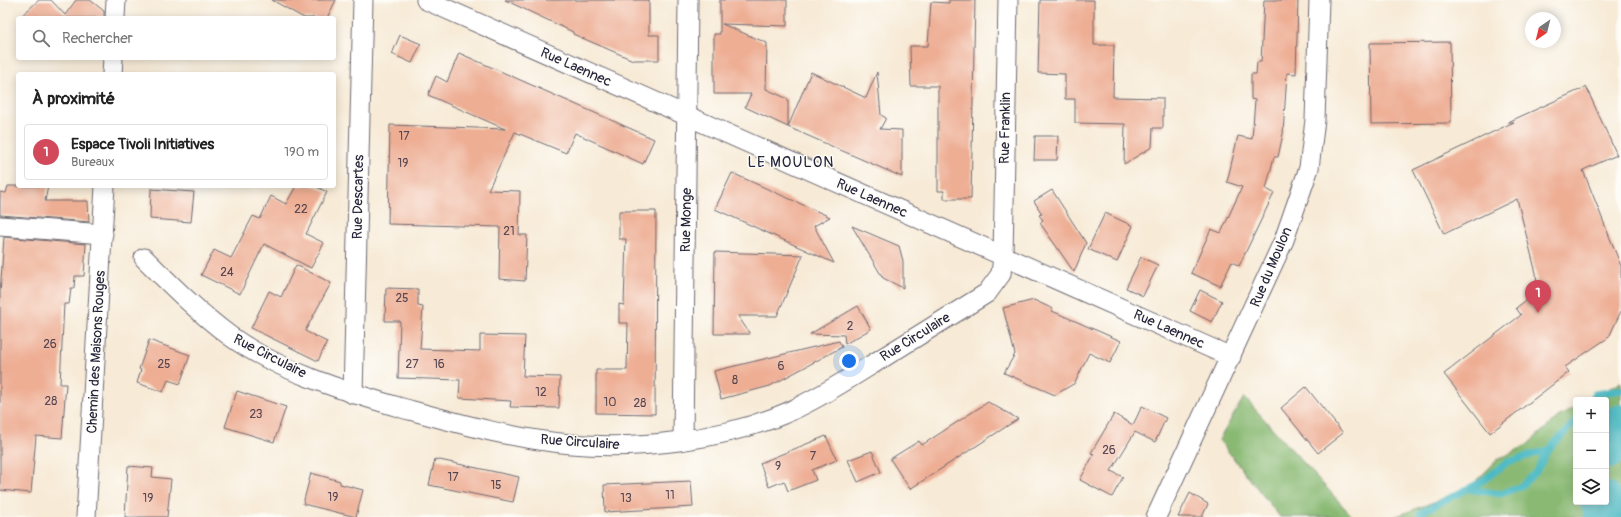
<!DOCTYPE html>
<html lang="fr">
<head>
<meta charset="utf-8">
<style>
  :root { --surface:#fff; --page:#f6f6f6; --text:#222; --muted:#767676; --line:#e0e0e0; --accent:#d1495b }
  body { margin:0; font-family:Pangolin,sans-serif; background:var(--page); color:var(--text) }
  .controls { position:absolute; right:12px; bottom:12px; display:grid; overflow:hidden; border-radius:4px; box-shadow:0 2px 10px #0003 }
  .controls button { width:36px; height:36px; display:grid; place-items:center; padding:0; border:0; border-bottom:1px solid var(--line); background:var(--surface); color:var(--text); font:20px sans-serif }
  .compass { position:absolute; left:1525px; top:12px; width:36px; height:36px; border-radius:50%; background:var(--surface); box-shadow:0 2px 10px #0003; rotate:215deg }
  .you { position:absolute; left:849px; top:361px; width:14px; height:14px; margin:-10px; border:3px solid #fff; border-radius:50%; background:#1a73e8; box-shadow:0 0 0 6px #1a73e833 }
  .badge { display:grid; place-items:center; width:26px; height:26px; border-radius:50%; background:var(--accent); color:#fff; font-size:13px; font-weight:700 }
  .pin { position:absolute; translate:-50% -33px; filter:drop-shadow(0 1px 2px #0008) }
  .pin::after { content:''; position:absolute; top:21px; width:14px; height:12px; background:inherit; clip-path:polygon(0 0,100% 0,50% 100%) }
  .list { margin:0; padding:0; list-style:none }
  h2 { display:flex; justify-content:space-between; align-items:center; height:52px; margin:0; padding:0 16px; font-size:17px }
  h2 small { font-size:13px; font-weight:400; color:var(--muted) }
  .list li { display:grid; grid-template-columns:26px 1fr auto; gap:12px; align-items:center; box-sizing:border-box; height:56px; margin:0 8px 8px; padding:0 8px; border:1px solid var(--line); border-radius:4px }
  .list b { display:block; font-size:15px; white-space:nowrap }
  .list p { margin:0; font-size:13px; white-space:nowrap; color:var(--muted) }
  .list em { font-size:13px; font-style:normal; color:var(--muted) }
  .icon { flex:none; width:22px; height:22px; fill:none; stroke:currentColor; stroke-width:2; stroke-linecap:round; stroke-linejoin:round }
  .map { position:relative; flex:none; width:1621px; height:517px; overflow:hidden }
  .search { position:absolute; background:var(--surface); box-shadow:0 2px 10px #0003; left:16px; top:16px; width:320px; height:44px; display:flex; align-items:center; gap:10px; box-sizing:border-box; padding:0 14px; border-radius:4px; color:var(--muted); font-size:15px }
  .panel { position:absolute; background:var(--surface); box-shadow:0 2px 10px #0003; left:16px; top:72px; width:320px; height:116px; border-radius:4px }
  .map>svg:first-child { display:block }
  .forest { fill:#89b973; stroke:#566e57 }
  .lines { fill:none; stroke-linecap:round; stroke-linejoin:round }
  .stream { stroke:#4bb9c3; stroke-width:7 }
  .river { stroke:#4bb9c3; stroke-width:43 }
  .building { fill:#eeae94 }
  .street-casing { stroke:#6d6871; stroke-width:21 }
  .street { stroke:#fff; stroke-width:19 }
  .labels { text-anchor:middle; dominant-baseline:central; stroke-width:3; stroke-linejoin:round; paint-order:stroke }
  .number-label { font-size:12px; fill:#554551 }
  .street-label { font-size:14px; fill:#22223b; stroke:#fdfcf7 }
  .neighbourhood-label { font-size:15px; letter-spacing:1px; fill:#22223b; stroke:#fdfcf7 }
</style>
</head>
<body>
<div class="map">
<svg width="1621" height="517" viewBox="0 0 1621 517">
  <rect width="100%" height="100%" fill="#fdfcf7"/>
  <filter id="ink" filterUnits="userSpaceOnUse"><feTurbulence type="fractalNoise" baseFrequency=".025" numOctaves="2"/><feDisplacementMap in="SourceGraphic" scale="8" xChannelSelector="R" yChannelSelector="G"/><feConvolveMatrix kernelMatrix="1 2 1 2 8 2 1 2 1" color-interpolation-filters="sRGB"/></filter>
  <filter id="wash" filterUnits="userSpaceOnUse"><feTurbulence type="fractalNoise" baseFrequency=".012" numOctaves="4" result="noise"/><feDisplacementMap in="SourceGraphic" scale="16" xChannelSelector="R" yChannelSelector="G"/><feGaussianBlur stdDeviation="0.9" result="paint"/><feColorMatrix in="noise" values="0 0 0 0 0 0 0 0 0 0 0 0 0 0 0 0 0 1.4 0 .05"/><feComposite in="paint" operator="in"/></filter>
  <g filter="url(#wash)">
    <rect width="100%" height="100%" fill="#f7ead6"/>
    <g class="forest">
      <polygon points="1621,382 1621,517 1394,517 1468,489 1497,460 1527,445 1558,417 1576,407 1576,502 1606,502 1606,400 1588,400"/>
      <polygon points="1244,397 1353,517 1280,517 1219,440"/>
    </g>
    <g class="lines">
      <g class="stream">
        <polyline points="1591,400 1595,394 1621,390"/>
        <polyline points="1468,489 1501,494 1521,486 1536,472 1548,450 1576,421"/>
        <polyline points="1420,513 1481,482 1508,462 1548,450"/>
      </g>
      <g class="river">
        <polyline points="1606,448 1621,426"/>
        <polyline points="1602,502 1606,517"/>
      </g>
    </g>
    <g id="blocks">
      <g class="building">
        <polygon points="39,0 51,0 65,15 76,0 90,0 104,11 104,18 19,18"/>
        <polygon points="272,0 336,0 327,18 304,18"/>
        <polygon points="505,0 649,0 649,35 659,35 659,60 633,60 573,34 573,32"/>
        <polygon points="720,0 787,0 787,26 722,24 767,43 766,89 788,99 788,127 745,107 751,94 714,94 714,34 720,34"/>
        <polygon points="949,0 975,0 971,199 944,199 944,191 938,191 938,86 911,86 910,46 928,46 931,2 949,3"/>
        <polygon points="1040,0 1094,0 1094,45 1114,45 1113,97 1163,98 1163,128 1153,128 1152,147 1124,164 1125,124 1075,123 1075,99 1065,99 1065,74 1038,73"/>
        <polygon points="1264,0 1298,0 1296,74 1287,73 1283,134 1278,157 1274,157 1266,189 1274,193 1239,266 1232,262 1220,286 1191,273 1211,229 1221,233 1242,187 1227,182 1238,136 1252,139 1255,100 1251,99 1251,74 1256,74 1257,62 1261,62"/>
        <polygon points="400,35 421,44 412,63 392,54"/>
        <polygon points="1450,42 1451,123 1371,124 1370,43"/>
        <polygon points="459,53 654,139 643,164 575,133 566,153 515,132 488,190 520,191 519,235 527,235 525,281 499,279 500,227 388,224 390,125 505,129 428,95 436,76 447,82"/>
        <polygon points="811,72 866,98 877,72 881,115 886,118 880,129 902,130 902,177 788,127"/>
        <polygon points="1586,87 1617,155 1583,170 1621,266 1621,311 1609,337 1565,367 1569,372 1490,433 1444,374 1521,315 1516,308 1534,294 1537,285 1536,273 1517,199 1444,234 1413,170 1514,122 1508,122"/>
        <polygon points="1035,136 1058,136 1057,160 1034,160"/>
        <polygon points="732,173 830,217 814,226 834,263 715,209"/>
        <polygon points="8,186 48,186 45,201 88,201 89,222 0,215 0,192 6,193"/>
        <polygon points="296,186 315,186 327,192 306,234 324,243 311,268 264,244 240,294 201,275 214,250 231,258 253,216 260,219 271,196 286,204"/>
        <polygon points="151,189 194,192 191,222 150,219"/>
        <polygon points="1052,190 1086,243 1074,272 1040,223 1043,220 1039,215 1042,214 1034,201"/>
        <polygon points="619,211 656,211 655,414 596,413 596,370 627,370 628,323 619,323 619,304 624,305 626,239 619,239"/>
        <polygon points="1105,213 1133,226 1117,262 1088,249"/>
        <polygon points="852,226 899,246 903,261 903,288 883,278"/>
        <polygon points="4,237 86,244 84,276 75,276 74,288 71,288 69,304 64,304 60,384 66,384 62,438 36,436 31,493 0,490 0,293"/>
        <polygon points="715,252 803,255 777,316 738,316 750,334 714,334"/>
        <polygon points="1141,257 1158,265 1143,296 1126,288"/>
        <polygon points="296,265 331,283 305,331 327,342 318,361 251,328 269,291 281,297"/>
        <polygon points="386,288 418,289 418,306 423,307 420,349 480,351 480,335 525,336 523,376 560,377 559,408 510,407 511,401 459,398 460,380 398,378 400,321 385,321"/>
        <polygon points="1200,290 1222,301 1212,322 1190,311"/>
        <polygon points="1034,300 1053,309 1052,311 1121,341 1110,363 1089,353 1075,383 1055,395 1004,373 1015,354 1003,308"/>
        <polygon points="858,306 871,329 845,344 844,335 810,334"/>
        <polygon points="149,340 190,355 180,384 168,380 163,392 137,383 141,370 139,369"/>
        <polygon points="839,341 842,347 770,386 721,399 714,371"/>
        <polygon points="1306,387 1343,433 1318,453 1281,408"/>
        <polygon points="237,391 286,407 274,442 225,427"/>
        <polygon points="988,402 1018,419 910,489 890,459 919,441 922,445"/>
        <polygon points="1142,406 1166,418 1155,442 1135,432 1111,471 1123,477 1112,497 1080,480 1094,454 1091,453 1114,414 1133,425"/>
        <polygon points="826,436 837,460 812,470 816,480 788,491 784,481 769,487 760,463"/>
        <polygon points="872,451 881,472 858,482 848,460"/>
        <polygon points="435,459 519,477 513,502 429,485"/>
        <polygon points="128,466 153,468 152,477 171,479 167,517 125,517"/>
        <polygon points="311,473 340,481 340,484 363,490 356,517 303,504"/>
        <polygon points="691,481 693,507 605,512 604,485"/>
        <polygon points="1190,493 1208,504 1202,517 1178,517"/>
      </g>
    </g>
  </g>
  <g filter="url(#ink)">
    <use href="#blocks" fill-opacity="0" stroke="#6d6871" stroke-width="1"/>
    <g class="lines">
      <g class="street-casing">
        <g id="street">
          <polyline points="426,0 1231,357"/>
          <polyline points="115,18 116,0"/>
          <polyline points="112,74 113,58"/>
          <polyline points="0,226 103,234"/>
          <path d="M144,258C171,285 199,313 230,336C277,370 346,392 402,408C457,423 513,439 571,444C639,450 723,440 786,413C817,399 847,380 876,362C913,339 950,316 987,293L1001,274L1003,256L1008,0"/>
          <polyline points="353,394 363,0"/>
          <polyline points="683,440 688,0"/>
          <polyline points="86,517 105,186"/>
          <polyline points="1156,517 1284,240 1309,168 1315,120 1319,0"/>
        </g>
      </g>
      <use href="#street" class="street"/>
    </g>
  </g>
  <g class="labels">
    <g class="number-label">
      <text x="404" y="136">17</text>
      <text x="403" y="163">19</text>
      <text x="301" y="209">22</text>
      <text x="509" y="231">21</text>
      <text x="227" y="272">24</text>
      <text x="402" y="298">25</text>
      <text x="850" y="326">2</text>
      <text x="50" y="344">26</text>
      <text x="164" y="364">25</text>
      <text x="412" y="364">27</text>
      <text x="439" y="364">16</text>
      <text x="781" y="366">6</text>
      <text x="735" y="380">8</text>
      <text x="541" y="392">12</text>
      <text x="51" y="401">28</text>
      <text x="610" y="402">10</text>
      <text x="640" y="403">28</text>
      <text x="256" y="414">23</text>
      <text x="1109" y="450">26</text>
      <text x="813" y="456">7</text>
      <text x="778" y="466">9</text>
      <text x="453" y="477">17</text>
      <text x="496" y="485">15</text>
      <text x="670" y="495">11</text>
      <text x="333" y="497">19</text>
      <text x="148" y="498">19</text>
      <text x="626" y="498">13</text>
    </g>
    <g class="street-label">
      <text transform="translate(576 67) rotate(24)">Rue Laennec</text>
      <text transform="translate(1005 128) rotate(-89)">Rue Franklin</text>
      <text transform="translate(358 197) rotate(-89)">Rue Descartes</text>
      <text transform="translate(872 198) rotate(24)">Rue Laennec</text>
      <text transform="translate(686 220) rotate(-89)">Rue Monge</text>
      <text transform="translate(1271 267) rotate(-67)">Rue du Moulon</text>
      <text transform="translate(1169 329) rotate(24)">Rue Laennec</text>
      <text transform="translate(915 337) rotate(-32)">Rue Circulaire</text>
      <text transform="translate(96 352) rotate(-87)">Chemin des Maisons Rouges</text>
      <text transform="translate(270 356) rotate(27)">Rue Circulaire</text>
      <text transform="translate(580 442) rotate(4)">Rue Circulaire</text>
    </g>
    <g class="neighbourhood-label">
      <text x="791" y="162">LE MOULON</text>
    </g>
  </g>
</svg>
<div class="controls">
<button>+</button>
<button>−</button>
<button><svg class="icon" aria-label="layers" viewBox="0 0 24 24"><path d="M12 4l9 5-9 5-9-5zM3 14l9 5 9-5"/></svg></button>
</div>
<svg class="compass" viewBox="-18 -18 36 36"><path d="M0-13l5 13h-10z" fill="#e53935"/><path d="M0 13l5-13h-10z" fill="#767676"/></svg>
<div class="you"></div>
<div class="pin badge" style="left:1538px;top:313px">1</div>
<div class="search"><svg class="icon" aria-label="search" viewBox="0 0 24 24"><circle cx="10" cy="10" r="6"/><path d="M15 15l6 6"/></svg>Rechercher</div>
<section class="panel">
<h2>À proximité<small></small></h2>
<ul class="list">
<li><span class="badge">1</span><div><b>Espace Tivoli Initiatives</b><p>Bureaux</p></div><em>190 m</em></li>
</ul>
</section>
</div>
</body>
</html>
